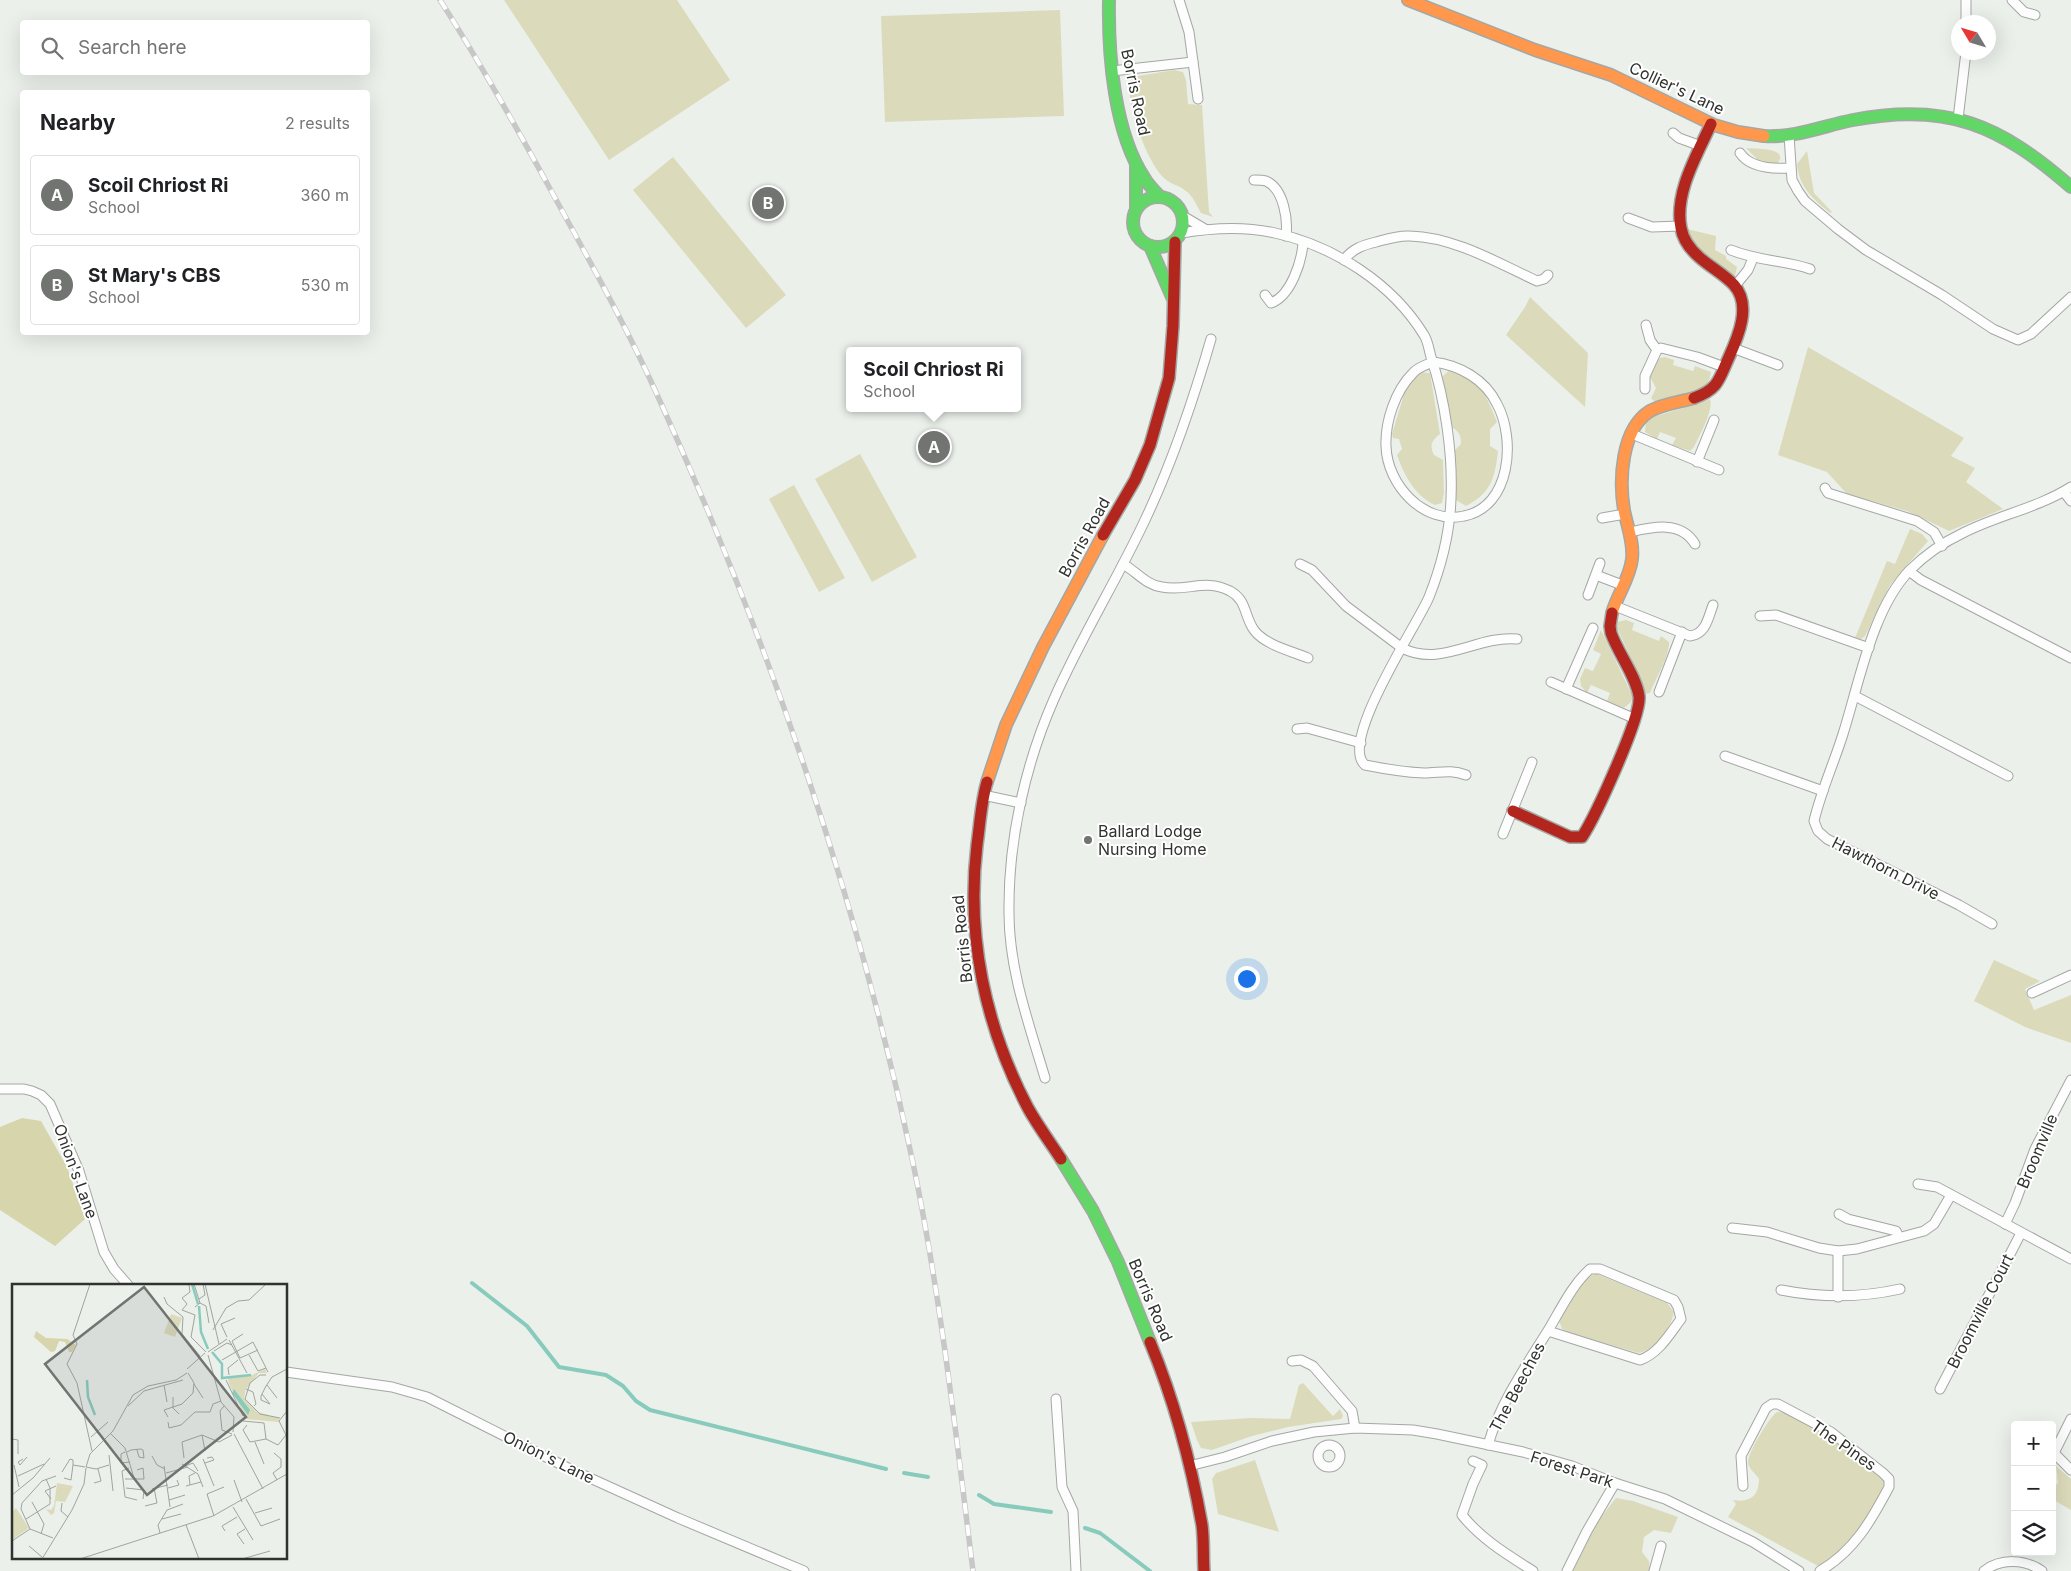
<!DOCTYPE html>
<html lang="en">
<head>
<meta charset="utf-8">
<style>
  :root { --surface:#fff; --page:#f2f2f2; --text:#202124; --muted:#757577; --line:#e0e0e0; --accent:#717470 }
  body { margin:0; font-family:Inter,sans-serif; background:var(--page); color:var(--text) }
  .controls { position:absolute; right:15px; bottom:15px; display:grid; overflow:hidden; border-radius:5px; box-shadow:0 5px 20px #0002 }
  .controls button { width:45px; height:45px; display:grid; place-items:center; padding:0; border:0; border-bottom:1px solid var(--line); background:var(--surface); color:var(--text); font:25px sans-serif }
  .compass { position:absolute; left:1951px; top:15px; width:45px; height:45px; border-radius:50%; background:var(--surface); box-shadow:0 5px 20px #0002; rotate:308deg }
  .you { position:absolute; left:1246px; top:978px; width:18px; height:18px; margin:-12px; border:4px solid #fff; border-radius:50%; background:#1a73e8; box-shadow:0 0 0 8px #1a73e833 }
  .badge { display:grid; place-items:center; width:32px; height:32px; border-radius:50%; background:var(--accent); color:#fff; font-size:16px; font-weight:700 }
  .pin { position:absolute; translate:-50% -50%; border:2px solid #fff; box-shadow:0 1px 5px #0006 }
  .popup { position:absolute; left:846px; top:347px; width:175px; height:65px; box-sizing:border-box; display:grid; place-content:center; border-radius:5px; background:var(--surface); filter:drop-shadow(0 1px 4px #0005); font-size:16px; white-space:nowrap; color:var(--muted) }
  .popup b { font-size:19px; color:var(--text) }
  .popup::after { content:''; position:absolute; left:50%; top:100%; margin-left:-10px; border:10px solid transparent; border-top-color:var(--surface) }
  .list { margin:0; padding:0; list-style:none }
  h2 { display:flex; justify-content:space-between; align-items:center; height:65px; margin:0; padding:0 20px; font-size:21px }
  h2 small { font-size:16px; font-weight:400; color:var(--muted) }
  .list li { display:grid; grid-template-columns:32px 1fr auto; gap:15px; align-items:center; box-sizing:border-box; height:80px; margin:0 10px 10px; padding:0 10px; border:1px solid var(--line); border-radius:5px }
  .list b { display:block; font-size:19px; white-space:nowrap }
  .list p { margin:0; font-size:16px; white-space:nowrap; color:var(--muted) }
  .list em { font-size:16px; font-style:normal; color:var(--muted) }
  .icon { flex:none; width:28px; height:28px; fill:none; stroke:currentColor; stroke-width:2; stroke-linecap:round; stroke-linejoin:round }
  .map { position:relative; flex:none; width:2071px; height:1571px; overflow:hidden }
  .search { position:absolute; background:var(--surface); box-shadow:0 5px 20px #0002; left:20px; top:20px; width:350px; height:55px; display:flex; align-items:center; gap:12px; box-sizing:border-box; padding:0 18px; border-radius:5px; color:var(--muted); font-size:19px }
  .panel { position:absolute; background:var(--surface); box-shadow:0 5px 20px #0002; left:20px; top:90px; width:350px; height:245px; border-radius:5px }
  .map>svg:first-child { display:block }
  .green { fill:#dbdbbb }
  .forest { fill:#d7d5ab }
  .lines { fill:none; stroke-linecap:round; stroke-linejoin:round }
  .stream { stroke:#88cbbd; stroke-width:4 }
  .street-casing { stroke:#a4a7a4; stroke-width:11 }
  .fast-casing { stroke:#a4a7a4; stroke-width:14 }
  .slow-casing { stroke:#a4a7a4; stroke-width:14 }
  .jam-casing { stroke:#a4a7a4; stroke-width:14 }
  .street { stroke:#fcfdfc; stroke-width:9 }
  .fast { stroke:#63d668; stroke-width:11 }
  .slow { stroke:#ff974d; stroke-width:11 }
  .jam { stroke:#b3261e; stroke-width:11 }
  .rail-casing { stroke:#c6c7c6; stroke-width:5.5 }
  .rail { stroke:#fff; stroke-width:4; stroke-dasharray:11; stroke-linecap:butt }
  .poi-dot { fill:#717470; stroke:#fff; stroke-width:2 }
  .labels { text-anchor:middle; dominant-baseline:central; stroke-width:4; stroke-linejoin:round; paint-order:stroke }
  .street-label { font-size:16px; fill:#2f322e; stroke:#fff }
  .poi-label { font-size:16px; fill:#2f322e; stroke:#fff; text-anchor:start }
  .inset-river { fill:none; stroke:#88cbbd; stroke-width:2.5 }
  .inset-road { fill:none; stroke:#a0a49f; stroke-width:1 }
  .view { fill:#717470; fill-opacity:0.15; stroke:#717470; stroke-width:2.5 }
  .inset-edge { fill:none; stroke:#2f322e; stroke-width:2.5 }
</style>
</head>
<body>
<div class="map">
<svg width="2071" height="1571" viewBox="0 0 2071 1571">
  <rect width="100%" height="100%" fill="#ebf0eb"/>
  <g class="green">
    <polygon points="504,0 677,0 730,80 609,160"/>
    <polygon points="1060,10 1064,116 885,122 881,16"/>
    <path d="M1174,70L1183,72L1186,80L1188,104L1202,105L1209,212L1213,217L1201,213C1197,206 1193,196 1186,191C1179,185 1169,184 1163,177C1147,161 1122,97 1132,77Z"/>
    <path d="M1746,148C1754,149 1793,147 1776,165L1760,162Z"/>
    <path d="M1807,151L1814,193L1832,212L1830,213C1813,199 1799,187 1797,164Z"/>
    <polygon points="673,157 786,295 746,328 633,190"/>
    <path d="M1687,229L1716,236L1715,250L1726,256V259L1737,267L1735,276H1731C1715,263 1690,250 1687,229Z"/>
    <polygon points="1530,297 1588,353 1585,407 1506,335 1525,307"/>
    <polygon points="1808,347 1964,438 1951,456 1975,468 1966,482 2003,509 1949,531 1907,511 1847,494 1827,472 1778,455"/>
    <path d="M1665,357L1674,360L1673,365L1693,371L1695,366L1711,372C1709,397 1675,398 1655,402L1651,398L1656,388L1650,377L1656,362L1660,358Z"/>
    <path d="M1452,368C1482,387 1484,389 1497,422L1490,429V446L1498,451C1495,478 1491,493 1466,506L1456,500L1453,487V452L1461,444C1461,435 1459,431 1451,427L1442,379L1443,376Z"/>
    <path d="M1418,372L1430,373L1440,434C1432,440 1429,445 1434,455L1443,460L1444,493L1442,503L1435,505C1415,496 1404,475 1397,455L1402,449L1399,439L1393,438L1392,434L1405,391Z"/>
    <path d="M1710,399C1714,410 1699,436 1694,447L1690,451L1672,445L1676,438L1660,432L1657,439L1645,432L1646,421L1652,417L1701,403Z"/>
    <polygon points="860,454 917,557 872,582 815,479"/>
    <polygon points="794,485 845,578 819,592 769,499"/>
    <polygon points="1910,529 1922,534 1928,541 1890,585 1865,636 1861,639 1855,638 1887,561 1895,564"/>
    <path d="M1626,620L1634,623L1632,630L1659,641L1661,636L1669,642C1670,655 1655,680 1650,693L1645,694L1641,680L1616,626L1617,622Z"/>
    <polygon points="1601,630 1633,697 1631,702 1624,708 1607,701 1610,693 1591,685 1587,693 1581,686 1580,679 1585,668 1593,671 1601,654 1593,650"/>
    <polygon points="1994,960 2040,981 2025,989 2034,1010 2071,995 2071,1043 2025,1027 1974,1001"/>
    <path d="M1597,1274L1667,1303L1674,1312C1671,1328 1655,1350 1639,1353L1569,1333L1562,1329L1559,1320C1568,1306 1581,1275 1597,1274Z"/>
    <polygon points="1303,1383 1333,1416 1340,1409 1343,1416 1341,1419 1288,1427 1252,1436 1212,1450 1201,1448 1197,1440 1191,1422 1250,1418 1290,1419 1299,1385"/>
    <path d="M1777,1412C1800,1412 1860,1460 1880,1475L1885,1480C1878,1509 1845,1553 1818,1566L1728,1517L1736,1504L1733,1500C1750,1503 1759,1496 1759,1479C1756,1474 1749,1469 1748,1463C1747,1454 1770,1416 1777,1412Z"/>
    <polygon points="1255,1460 1279,1532 1218,1514 1212,1479 1216,1473"/>
    <polygon points="2056,1466 2071,1479 2071,1510 2052,1499 2052,1489 2058,1483"/>
    <polygon points="1616,1498 1633,1501 1678,1517 1671,1533 1654,1530 1644,1537 1642,1552 1649,1561 1650,1571 1573,1571 1598,1521"/>
  </g>
  <polygon class="forest" points="22,1118 41,1121 67,1167 85,1219 55,1246 0,1210 0,1127"/>
  <g class="lines">
    <g class="stream">
      <polyline points="472,1283 527,1326 559,1367 606,1375 623,1386 636,1401 650,1410 886,1469"/>
      <polyline points="904,1473 928,1477"/>
      <polyline points="979,1495 994,1504 1051,1512"/>
      <polyline points="1085,1528 1100,1533 1150,1571"/>
    </g>
    <g class="street-casing">
      <g id="street">
        <polyline points="1179,0 1189,32 1198,99"/>
        <polyline points="2012,0 2024,12 2035,15"/>
        <polyline points="1966,22 1966,0"/>
        <polyline points="1112,71 1193,62"/>
        <polyline points="1958,119 1966,52"/>
        <polyline points="1673,133 1679,138 1701,146"/>
        <polyline points="1789,135 1792,180 1798,191 1805,201 1838,229 1866,250 1942,295 1993,329 2018,340 2031,334 2071,297"/>
        <path d="M1740,153C1750,168 1774,169 1790,168"/>
        <path d="M1254,180C1257,180 1263,180 1266,181C1284,189 1288,220 1286,236"/>
        <polyline points="1183,216 1205,229"/>
        <polyline points="1628,218 1652,227 1681,226"/>
        <path d="M1181,233C1211,228 1245,226 1275,233C1334,246 1392,283 1424,335C1428,341 1429,350 1431,357C1445,399 1453,454 1451,498C1450,531 1441,567 1429,597C1418,624 1338,742 1365,765C1385,769 1403,772 1424,773C1440,773 1450,769 1466,775"/>
        <path d="M1731,250C1757,261 1784,260 1810,269"/>
        <path d="M1344,260C1352,249 1363,245 1376,242C1387,239 1399,235 1410,236C1454,237 1498,263 1537,281L1544,279L1548,275"/>
        <polyline points="1735,286 1748,270 1753,258"/>
        <path d="M1265,295L1271,303C1291,296 1302,261 1303,242"/>
        <polyline points="1646,325 1650,340 1657,350"/>
        <polyline points="1733,348 1778,365"/>
        <path d="M1433,362C1459,365 1485,379 1497,404C1516,439 1511,507 1464,516C1424,525 1387,485 1386,446C1385,422 1395,391 1413,373C1418,367 1426,365 1433,362Z"/>
        <polyline points="1645,389 1645,376 1657,350 1661,348 1697,357 1724,367"/>
        <polyline points="1632,434 1719,470"/>
        <polyline points="1697,462 1714,420"/>
        <polyline points="1825,488 1828,493 1917,521 1934,532 1942,546"/>
        <polyline points="2064,492 2071,501"/>
        <polyline points="1602,518 1625,514"/>
        <path d="M1630,532C1652,527 1681,520 1695,544"/>
        <path d="M1123,564C1137,572 1146,585 1162,587C1188,592 1204,578 1230,591C1247,600 1244,616 1254,630C1265,645 1291,651 1308,658"/>
        <path d="M1300,564L1312,570L1346,606L1402,648C1441,668 1477,635 1517,639"/>
        <polyline points="1909,571 1921,580 2071,658"/>
        <polyline points="1596,575 1622,585"/>
        <polyline points="1588,595 1600,563"/>
        <path d="M1615,606L1690,636C1706,634 1708,618 1713,605"/>
        <polyline points="1760,616 1776,615 1869,648"/>
        <polyline points="1551,682 1633,718"/>
        <polyline points="1566,689 1593,628"/>
        <polyline points="1659,692 1682,632"/>
        <polyline points="1855,696 2008,776"/>
        <polyline points="1297,729 1307,728 1361,743"/>
        <polyline points="1725,756 1823,791"/>
        <polyline points="983,795 1021,803"/>
        <polyline points="1503,834 1532,762"/>
        <path d="M1992,924L1959,905L1827,839L1818,831L1814,821C1821,791 1834,763 1843,734C1859,684 1872,609 1910,570C1924,556 1944,542 1963,533C1998,515 2038,508 2071,487"/>
        <polyline points="2032,993 2071,975"/>
        <path d="M1045,1078C1029,1024 1009,970 1009,913C1008,841 1025,765 1054,699C1081,637 1117,580 1145,520C1173,461 1193,401 1211,339"/>
        <polyline points="0,1089 24,1089 32,1091 41,1095 50,1104 79,1171 104,1252 114,1269 128,1285"/>
        <polyline points="1918,1184 1937,1187 2071,1259"/>
        <polyline points="1839,1214 1848,1219 1896,1231 1899,1237"/>
        <polyline points="2005,1224 2015,1203 2035,1149 2071,1080"/>
        <polyline points="1732,1228 1767,1232 1819,1248 1838,1251 1857,1249 1924,1231 1934,1224 1951,1195"/>
        <path d="M1781,1290C1822,1298 1860,1298 1900,1289"/>
        <polyline points="1838,1297 1838,1251"/>
        <polyline points="1292,1361 1301,1360 1313,1366 1352,1411 1355,1428"/>
        <polyline points="286,1372 392,1387 427,1397 568,1468 678,1518 804,1571"/>
        <polyline points="1940,1389 2021,1233"/>
        <polyline points="1056,1399 1062,1487 1073,1511 1076,1571"/>
        <circle cx="1329" cy="1456" r="11"/>
        <path d="M1488,1445C1500,1403 1526,1366 1549,1329C1561,1309 1572,1285 1590,1269H1600L1674,1300L1678,1307L1681,1319C1669,1335 1659,1353 1640,1360L1548,1331"/>
        <polyline points="2054,1453 2071,1470"/>
        <polyline points="2052,1457 2071,1419"/>
        <path d="M1473,1461L1482,1465L1473,1484L1462,1515C1481,1539 1508,1555 1533,1571"/>
        <polyline points="1189,1466 1225,1457 1272,1441 1314,1432 1355,1428 1413,1430 1437,1434 1523,1452 1572,1466 1615,1483 1665,1499 1753,1542 1799,1571"/>
        <path d="M1743,1486L1741,1456L1766,1408L1772,1404H1778L1831,1432L1883,1473L1889,1479V1487C1871,1521 1854,1551 1820,1571"/>
        <polyline points="1567,1571 1587,1531 1615,1483"/>
        <polyline points="1654,1571 1661,1546"/>
        <path d="M1984,1571C2001,1558 2025,1559 2042,1571"/>
      </g>
    </g>
    <g class="fast-casing">
      <g id="fast">
        <path d="M1109,0C1108,55 1114,133 1145,179C1149,186 1155,191 1160,197"/>
        <path d="M1764,136C1795,138 1823,126 1853,120C1948,102 2000,125 2071,187"/>
        <polyline points="1136,165 1136,209"/>
        <circle cx="1158" cy="222" r="25"/>
        <polyline points="1150,246 1172,297"/>
        <polyline points="1061,1159 1093,1211 1118,1262 1150,1342"/>
      </g>
    </g>
    <g class="slow-casing">
      <g id="slow">
        <polyline points="1408,0 1535,50 1611,75 1714,125 1738,132 1764,136"/>
        <path d="M1612,613C1617,595 1630,578 1632,559C1634,542 1627,526 1624,510C1619,480 1621,429 1650,411C1663,404 1680,402 1694,398"/>
        <polyline points="987,782 1006,725 1043,647 1103,535"/>
      </g>
    </g>
    <g class="jam-casing">
      <g id="jam">
        <path d="M1694,398C1719,389 1719,379 1729,357C1738,337 1752,305 1734,285C1724,274 1710,267 1699,257C1690,249 1683,240 1681,228C1674,193 1697,155 1711,124"/>
        <polyline points="1103,535 1135,480 1150,445 1169,378 1173,326 1175,242"/>
        <path d="M987,782C981,802 980,824 977,845C966,936 985,1026 1028,1108C1038,1126 1050,1142 1061,1159"/>
        <path d="M1513,811L1570,837H1582C1595,817 1642,716 1639,696C1636,676 1618,653 1611,633L1610,626L1612,613"/>
        <path d="M1150,1342C1174,1400 1191,1463 1202,1525C1204,1540 1203,1556 1204,1571"/>
      </g>
    </g>
    <use href="#street" class="street"/>
    <use href="#fast" class="fast"/>
    <use href="#slow" class="slow"/>
    <use href="#jam" class="jam"/>
    <g class="rail-casing">
      <path id="rail" d="M440,0C481,64 518,130 554,196C589,260 625,324 655,390C768,638 857,896 913,1163C941,1298 956,1435 973,1571"/>
    </g>
    <use href="#rail" class="rail"/>
  </g>
  <circle class="poi-dot" cx="1088" cy="840" r="5"/>
  <g class="labels">
    <g class="street-label">
      <text transform="translate(1677 88) rotate(25)">Collier's Lane</text>
      <text transform="translate(1136 92) rotate(78)">Borris Road</text>
      <text transform="translate(1084 537) rotate(-61)">Borris Road</text>
      <text transform="translate(1886 868) rotate(27)">Hawthorn Drive</text>
      <text transform="translate(962 939) rotate(-96)">Borris Road</text>
      <text transform="translate(2037 1151) rotate(-67)">Broomville</text>
      <text transform="translate(76 1171) rotate(70)">Onion's Lane</text>
      <text transform="translate(1151 1300) rotate(67)">Borris Road</text>
      <text transform="translate(1980 1311) rotate(-63)">Broomville Court</text>
      <text transform="translate(1517 1387) rotate(-62)">The Beeches</text>
      <text transform="translate(1844 1445) rotate(35)">The Pines</text>
      <text transform="translate(549 1457) rotate(26)">Onion's Lane</text>
      <text transform="translate(1572 1469) rotate(18)">Forest Park</text>
    </g>
    <g class="poi-label">
      <text x="1098" y="831">Ballard Lodge<tspan x="1098" dy="18">Nursing Home</tspan></text>
    </g>
  </g>
  <g transform="translate(12 1284)">
    <rect width="275" height="275" fill="#ebf0eb"/>
    <path d="M159,30L170,34L163,53L152,49ZM253,85L255,89H247L234,105L232,114L245,128L267,134V138L234,135L217,100L216,94L240,91ZM45,199L61,202L53,218L44,217L42,229L39,231L34,225L39,226L42,222ZM4,224L17,244L0,256V228Z" fill="#dbdbbb"/>
    <path d="M24,47L34,54L55,55L64,61L60,68H57L53,58L47,57L43,67L39,68L22,53Z" fill="#d7d5ab"/>
    <path d="M222,105L238,126L236,131L220,109Z" fill="#88cbbd"/>
    <path class="inset-river" d="M180,0L186,20M187,22L189,48L196,65M200,68L210,80V94L239,91M75,96L76,113L83,131"/>
    <path class="inset-road" d="M78,0L61,51L65,60L55,80L65,99L80,167M182,0L188,19L183,23M193,0L207,60M177,1L178,8L170,14L175,20L170,26L183,31L179,53L194,68M152,13L155,20L171,33L170,50L188,72M187,15L193,11L191,0M188,19L194,22L197,39M201,46L214,24L226,17L237,16L254,0M231,50L220,57L228,74L246,66M215,53L209,40L223,34M217,56L235,89M202,67L215,59L220,61M196,68L215,55M196,71L209,118L222,133L221,148M237,71L246,87L254,84M210,76L241,58L256,88M175,85L193,69M217,91L216,84L226,76M254,91H248L238,99L233,115L248,130L268,134M214,96L231,132M182,100L191,114M152,101L155,118M255,101L265,114M234,105L241,108L244,120L242,122M250,110L258,120L249,116V112L254,102L260,93L275,85M161,113V124L167,130M116,122L132,107L171,96M212,122L208,127L210,146L220,150M156,133L152,126L170,120L181,109L182,99L176,89M231,137L252,139L254,155M156,138L157,144L169,141L183,128H198L201,120L209,117M235,141L231,146L238,158L254,155L266,161L274,151M99,150L113,164L122,194M222,150L251,205M190,151L193,167M274,151L267,137L275,127M79,153L96,138M0,155L6,156V170M243,158L252,180M113,168L109,170V179L118,178M115,168L119,166L129,165L131,166L132,174L127,173L125,166M262,169L269,175V183L261,189L265,196M97,171L101,207M140,172L145,181L153,185M172,174L170,158L190,151L207,158L220,151M11,175L6,178L8,181L15,173M191,175L202,202M193,179L202,176L200,173L195,174M170,180L186,190L191,203M2,181L7,203M152,182L158,223M173,182L181,179L186,187M74,183L78,170L101,147L121,111L136,102L164,96L175,89M74,183L84,185L97,181M117,184L110,187L113,213L125,216M50,188L58,175L61,176V181L73,183M154,189L176,183M6,192L32,180M52,194L59,196L61,181M113,195H132L131,184L125,186M222,196L230,218M82,199L89,197L86,185M178,201L177,192L183,189M174,202L189,198M114,204L132,206L131,215M156,204L167,201L165,196M140,205L156,201M0,211L21,194L38,174M39,215L33,207L44,202M234,215L249,242L268,235M157,216L173,211M20,218L32,240L29,250M50,219L49,227L56,233M133,222L145,219L142,204M221,223L241,256M243,229L260,224M202,232L195,210L212,203M14,235L38,220V204L34,195M150,235L169,230M174,241L187,275M18,245L9,225L10,219L30,197L44,192M18,245L41,254M213,247L210,242L225,233M148,249L146,241L155,226L171,220M0,257L18,245M232,260L225,250L233,245M17,262L30,273M30,275L60,226L72,200L74,184M68,275L201,232L275,190M230,275L258,267"/>
    <path class="view" d="M132,3L234,133L135,211L33,80Z"/>
    <rect width="275" height="275" class="inset-edge"/>
  </g>
</svg>
<div class="controls">
<button>+</button>
<button>−</button>
<button><svg class="icon" aria-label="layers" viewBox="0 0 24 24"><path d="M12 4l9 5-9 5-9-5zM3 14l9 5 9-5"/></svg></button>
</div>
<svg class="compass" viewBox="-18 -18 36 36"><path d="M0-13l5 13h-10z" fill="#e53935"/><path d="M0 13l5-13h-10z" fill="#757577"/></svg>
<div class="you"></div>
<div class="pin badge" style="left:934px;top:447px">A</div>
<div class="popup"><b>Scoil Chriost Ri</b>School</div>
<div class="pin badge" style="left:768px;top:203px">B</div>
<div class="search"><svg class="icon" aria-label="search" viewBox="0 0 24 24"><circle cx="10" cy="10" r="6"/><path d="M15 15l6 6"/></svg>Search here</div>
<section class="panel">
<h2>Nearby<small>2 results</small></h2>
<ul class="list">
<li><span class="badge">A</span><div><b>Scoil Chriost Ri</b><p>School</p></div><em>360 m</em></li>
<li><span class="badge">B</span><div><b>St Mary's CBS</b><p>School</p></div><em>530 m</em></li>
</ul>
</section>
</div>
</body>
</html>
